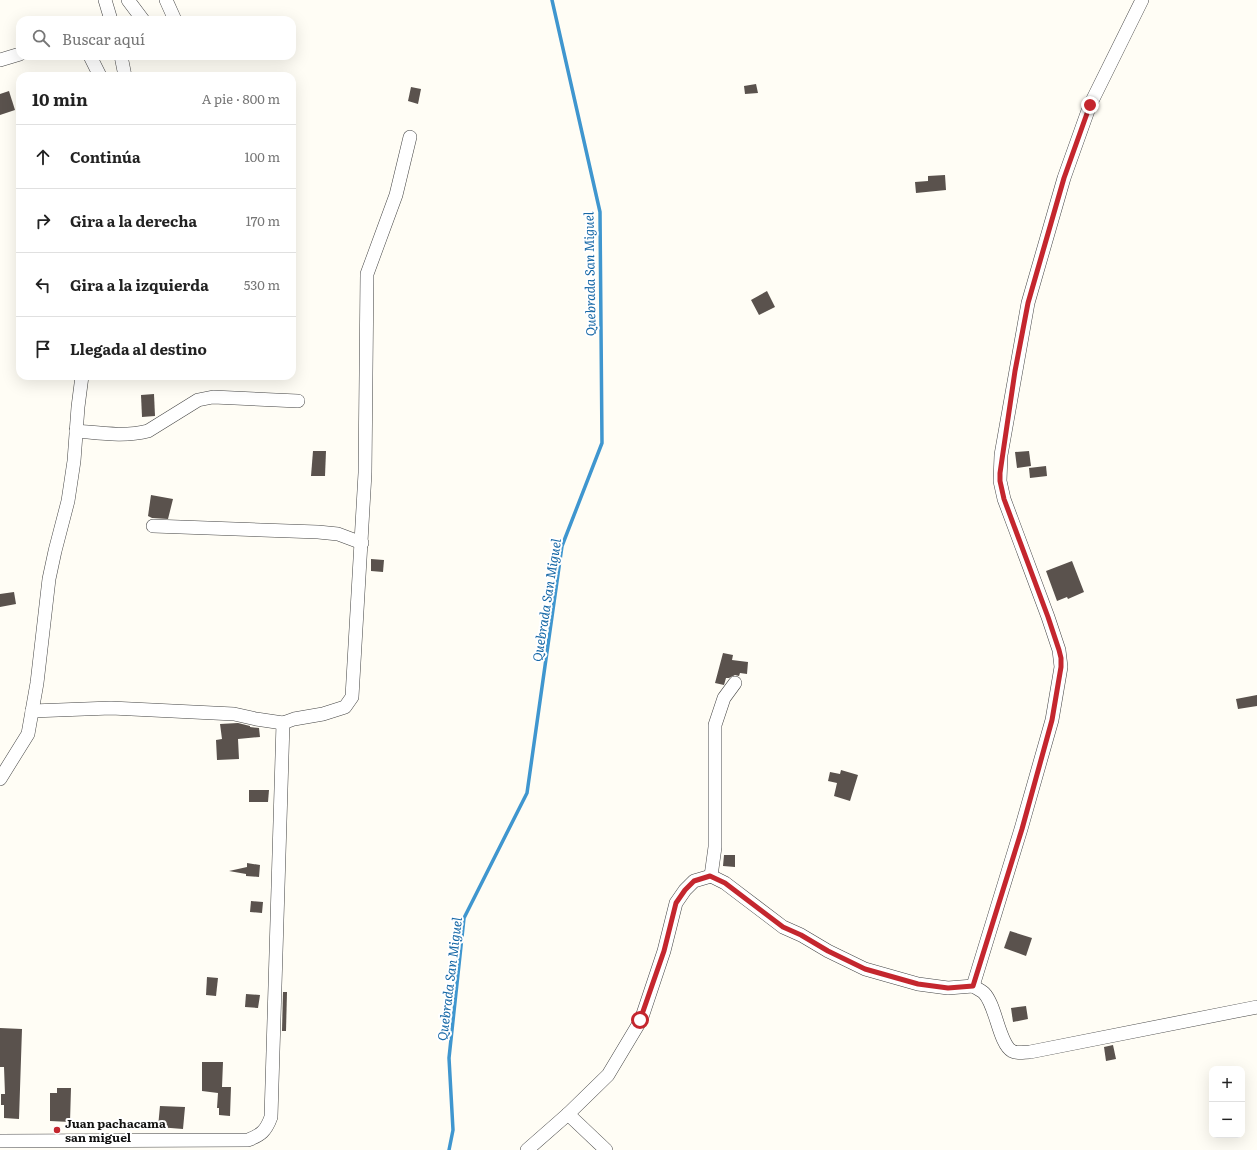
<!DOCTYPE html>
<html lang="es">
<head>
<meta charset="utf-8">
<style>
  :root { --surface:#fff; --page:#f6f6f6; --text:#222; --muted:#767676; --line:#e0e0e0 }
  body { margin:0; font-family:Literata,serif; background:var(--page); color:var(--text) }
  .controls { position:absolute; right:12px; bottom:12px; display:grid; overflow:hidden; border-radius:8px; box-shadow:0 4px 16px #0002 }
  .controls button { width:36px; height:36px; display:grid; place-items:center; padding:0; border:0; border-bottom:1px solid var(--line); background:var(--surface); color:var(--text); font:20px sans-serif }
  .stop { position:absolute; width:12px; height:12px; margin:-9px; border:3px solid #c4262e; border-radius:50%; background:#fff }
  .stop.end { background:#c4262e; border-color:#fff; box-shadow:0 1px 4px #0008 }
  .list { margin:0; padding:0; list-style:none }
  h2 { display:flex; justify-content:space-between; align-items:center; height:52px; margin:0; padding:0 16px; font-size:17px }
  h2 small { font-size:13px; font-weight:400; color:var(--muted) }
  .list li { display:grid; grid-template-columns:26px 1fr auto; gap:12px; align-items:center; box-sizing:border-box; height:64px; padding:0 16px; border-top:1px solid var(--line) }
  .list b { display:block; font-size:15px; white-space:nowrap }
  .list em { font-size:13px; font-style:normal; color:var(--muted) }
  .icon { flex:none; width:22px; height:22px; fill:none; stroke:currentColor; stroke-width:2; stroke-linecap:round; stroke-linejoin:round }
  .map { position:relative; flex:none; width:1257px; height:1150px; overflow:hidden }
  .search { position:absolute; background:var(--surface); box-shadow:0 4px 16px #0002; left:16px; top:16px; width:280px; height:44px; display:flex; align-items:center; gap:10px; box-sizing:border-box; padding:0 14px; border-radius:12px; color:var(--muted); font-size:15px }
  .panel { position:absolute; background:var(--surface); box-shadow:0 4px 16px #0002; left:16px; top:72px; width:280px; height:308px; border-radius:12px }
  .map>svg:first-child { display:block }
  .lines { fill:none; stroke-linecap:round; stroke-linejoin:round }
  .stream { stroke:#3f96cf; stroke-width:3.5 }
  .building { fill:#5a524d }
  .minor-casing { stroke:#444; stroke-width:14 }
  .minor { stroke:#fff; stroke-width:13 }
  .route { stroke:#c4262e; stroke-width:5 }
  .poi-dot { fill:#c4262e; stroke:#fff; stroke-width:1.5 }
  .labels { text-anchor:middle; dominant-baseline:central; stroke-width:4; stroke-linejoin:round; paint-order:stroke }
  .poi-label { font-size:12px; font-weight:bold; fill:#111; stroke:#fff; text-anchor:start }
  .water-label { font-size:13px; font-style:italic; fill:#1768a6; stroke:#fff }
</style>
</head>
<body>
<div class="map">
<svg width="1257" height="1150" viewBox="0 0 1257 1150">
  <rect width="100%" height="100%" fill="#fffdf5"/>
  <g class="lines">
    <polyline class="stream" points="449,1150 453,1130 449,1058 464,918 527,793 562,546 602,443 600,212 552,0"/>
  </g>
  <g class="building">
    <polygon points="756,84 758,93 745,94 744,86"/>
    <polygon points="411,87 421,89 418,104 408,101"/>
    <polygon points="9,91 15,110 0,115 0,94"/>
    <polygon points="945,175 946,190 916,193 915,182 928,181 928,176"/>
    <polygon points="767,291 775,307 759,315 751,300"/>
    <polygon points="154,394 155,416 142,417 141,395"/>
    <polygon points="313,451 326,451 325,476 311,476"/>
    <polygon points="1029,451 1031,466 1017,468 1015,452"/>
    <polygon points="1046,466 1047,476 1030,478 1029,468"/>
    <polygon points="151,495 173,499 168,519 152,518 148,516"/>
    <polygon points="371,559 384,560 383,572 371,571"/>
    <polygon points="1072,561 1084,592 1068,599 1067,597 1057,601 1046,571"/>
    <polygon points="14,592 16,604 0,607 0,594"/>
    <polygon points="723,653 733,655 732,660 748,662 747,674 740,673 739,676 735,675 729,678 726,678 724,685 715,683"/>
    <polygon points="1257,695 1257,706 1238,709 1236,699"/>
    <polygon points="238,723 250,726 250,727 259,728 260,737 238,739 239,759 217,760 216,740 222,739 220,724"/>
    <polygon points="841,770 858,775 850,801 834,796 837,783 828,781 830,772 840,774"/>
    <polygon points="249,790 269,790 268,802 249,802"/>
    <polygon points="724,855 735,855 735,867 723,866"/>
    <polygon points="247,863 260,865 259,877 246,876 246,874 229,871 247,867"/>
    <polygon points="251,901 263,902 262,913 250,912"/>
    <polygon points="1010,931 1032,938 1026,956 1004,948"/>
    <polygon points="207,977 218,978 216,996 206,995"/>
    <polygon points="283,992 287,992 286,1031 282,1031"/>
    <polygon points="246,994 260,995 258,1008 245,1007"/>
    <polygon points="1026,1006 1028,1019 1013,1022 1011,1008"/>
    <polygon points="0,1028 22,1029 19,1119 4,1118 4,1105 1,1105 1,1094 5,1094 4,1067 0,1067"/>
    <polygon points="1113,1045 1116,1059 1106,1061 1104,1047"/>
    <polygon points="202,1062 223,1062 222,1087 231,1087 230,1116 219,1115 219,1108 217,1108 218,1093 202,1091"/>
    <polygon points="57,1088 71,1088 70,1122 50,1121 50,1093 57,1093"/>
    <polygon points="160,1106 185,1107 183,1129 158,1127"/>
  </g>
  <g class="lines">
    <g class="minor-casing">
      <g id="minor">
        <polyline points="105,0 111,20"/>
        <polyline points="128,0 143,20"/>
        <polyline points="166,0 175,20"/>
        <polyline points="90,56 100,76"/>
        <polyline points="121,56 125,76"/>
        <polyline points="0,60 20,54"/>
        <path d="M76,431C100,433 125,437 148,431L198,400L213,397L298,401"/>
        <polyline points="153,526 318,532 338,534 362,543"/>
        <polyline points="32,711 111,708 234,714 256,719 283,723 294,719 323,714 345,707 352,697 365,473 367,274 396,195 410,137"/>
        <polyline points="0,779 28,734 37,683 49,579 55,551 68,501 74,461 78,407 82,376"/>
        <polyline points="711,876 715,847 715,725 724,698 735,683"/>
        <path d="M973,986C976,988 981,990 984,993C996,1005 999,1044 1012,1051C1017,1054 1024,1052 1030,1052L1257,1007"/>
        <polyline points="568,1114 606,1150"/>
        <path d="M0,1141L248,1140C261,1135 266,1131 271,1117L283,723"/>
        <polyline points="527,1150 568,1114 608,1075 641,1020 664,951 676,903 685,890 694,881 711,876 725,883 783,927 801,935 828,951 865,969 918,984 948,988 973,986 1021,829 1052,720 1061,667 1059,650 1048,617 1004,499 1000,481 1001,455 1028,303 1064,178 1090,105 1142,0"/>
      </g>
    </g>
    <use href="#minor" class="minor"/>
  </g>
  <g class="lines">
    <polyline class="route" points="640,1020 664,951 676,903 685,890 694,881 710,876 725,883 783,927 801,935 828,951 865,969 918,984 948,988 973,986 1022,829 1052,720 1061,667 1061,658 1059,650 1048,617 1004,499 1000,481 1000,473 1015,371 1028,303 1064,178 1090,105"/>
  </g>
  <circle class="poi-dot" cx="57" cy="1130" r="4"/>
  <g class="labels">
    <g class="poi-label">
      <text x="65" y="1123">Juan pachacama<tspan x="65" dy="14">san miguel</tspan></text>
    </g>
    <g class="water-label">
      <text transform="translate(589 274) rotate(-91)">Quebrada San Miguel</text>
      <text transform="translate(546 600) rotate(-81)">Quebrada San Miguel</text>
      <text transform="translate(449 979) rotate(-83)">Quebrada San Miguel</text>
    </g>
  </g>
</svg>
<div class="controls">
<button>+</button>
<button>−</button>
</div>
<div class="stop" style="left:640px;top:1020px"></div>
<div class="stop end" style="left:1090px;top:105px"></div>
<div class="search"><svg class="icon" aria-label="search" viewBox="0 0 24 24"><circle cx="10" cy="10" r="6"/><path d="M15 15l6 6"/></svg>Buscar aquí</div>
<section class="panel">
<h2>10 min<small>A pie · 800 m</small></h2>
<ul class="list">
<li><svg class="icon" aria-label="ahead" viewBox="0 0 24 24"><path d="M12 20V5M6 11l6-6 6 6"/></svg><div><b>Continúa</b></div><em>100 m</em></li>
<li><svg class="icon" aria-label="right" viewBox="0 0 24 24"><path d="M7 20v-9h11M14 6l5 5-5 5"/></svg><div><b>Gira a la derecha</b></div><em>170 m</em></li>
<li><svg class="icon" aria-label="left" viewBox="0 0 24 24"><path d="M17 20v-9H6M10 6l-5 5 5 5"/></svg><div><b>Gira a la izquierda</b></div><em>530 m</em></li>
<li><svg class="icon" aria-label="arrive" viewBox="0 0 24 24"><path d="M6 21V4h12l-3 4 3 4H6"/></svg><div><b>Llegada al destino</b></div></li>
</ul>
</section>
</div>
</body>
</html>
